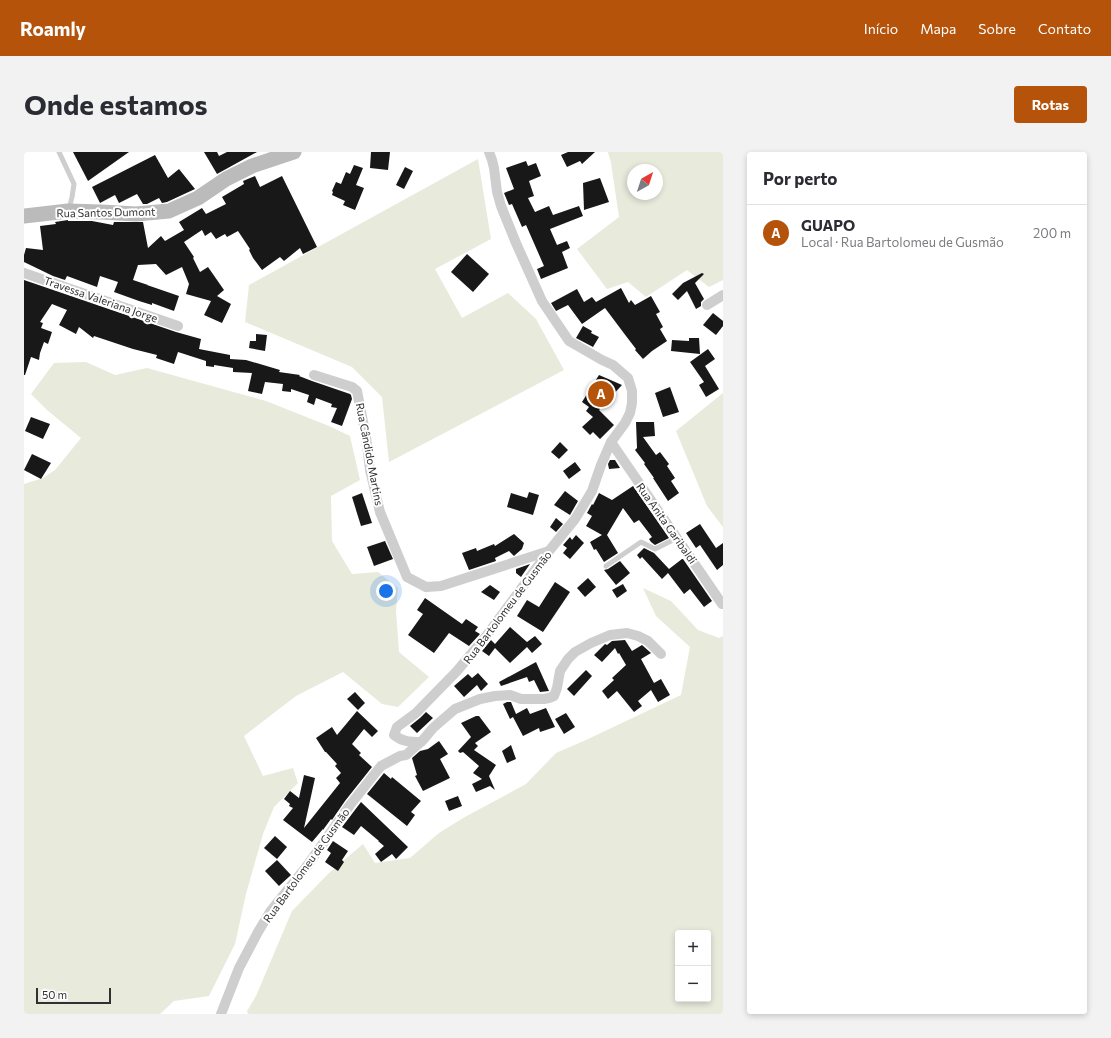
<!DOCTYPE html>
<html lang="pt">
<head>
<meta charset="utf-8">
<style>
  :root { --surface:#fff; --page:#f2f2f3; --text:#2b2b33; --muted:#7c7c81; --line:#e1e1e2; --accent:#b45309 }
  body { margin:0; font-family:Commissioner,sans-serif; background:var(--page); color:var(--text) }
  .controls { position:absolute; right:12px; bottom:12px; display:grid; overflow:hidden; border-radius:4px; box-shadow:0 2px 6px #0003 }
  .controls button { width:36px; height:36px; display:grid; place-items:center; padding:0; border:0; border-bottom:1px solid var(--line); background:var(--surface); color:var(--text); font:20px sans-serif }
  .compass { position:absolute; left:603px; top:12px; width:36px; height:36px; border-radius:50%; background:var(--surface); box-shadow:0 2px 6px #0003; rotate:39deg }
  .scale { position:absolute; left:12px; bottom:10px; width:75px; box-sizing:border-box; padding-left:4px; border:2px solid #313131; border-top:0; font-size:11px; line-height:14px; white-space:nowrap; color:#313131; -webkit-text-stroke:3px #fff; paint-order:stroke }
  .you { position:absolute; left:362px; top:439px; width:14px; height:14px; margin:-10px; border:3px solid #fff; border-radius:50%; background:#1a73e8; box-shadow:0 0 0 6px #1a73e833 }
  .badge { display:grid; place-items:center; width:26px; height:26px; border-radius:50%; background:var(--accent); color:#fff; font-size:13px; font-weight:700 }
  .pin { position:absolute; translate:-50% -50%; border:2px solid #fff; box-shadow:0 1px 4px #0006 }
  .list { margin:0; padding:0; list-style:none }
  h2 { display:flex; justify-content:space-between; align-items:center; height:52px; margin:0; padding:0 16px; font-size:17px }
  h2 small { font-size:13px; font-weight:400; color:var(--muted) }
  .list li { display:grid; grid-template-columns:26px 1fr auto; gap:12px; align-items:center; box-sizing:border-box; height:56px; padding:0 16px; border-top:1px solid var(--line) }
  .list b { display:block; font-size:15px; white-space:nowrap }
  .list p { margin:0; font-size:13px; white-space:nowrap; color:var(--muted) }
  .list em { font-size:13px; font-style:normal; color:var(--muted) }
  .map { position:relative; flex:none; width:699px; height:862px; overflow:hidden; border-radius:4px }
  header { display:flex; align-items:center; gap:24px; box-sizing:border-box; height:56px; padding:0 20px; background:var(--accent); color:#fff }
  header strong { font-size:19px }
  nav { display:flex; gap:22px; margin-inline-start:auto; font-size:14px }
  .intro { display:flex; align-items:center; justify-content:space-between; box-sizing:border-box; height:96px; padding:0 24px }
  h1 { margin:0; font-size:28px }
  .button { padding:10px 18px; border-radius:4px; background:var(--accent); color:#fff; font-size:14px; font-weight:700 }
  main { display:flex; gap:24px; padding:0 24px }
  aside { flex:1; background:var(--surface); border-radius:4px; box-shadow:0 2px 6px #0003 }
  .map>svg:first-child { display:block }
  .green { fill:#e8eadc; fill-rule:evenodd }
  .building { fill:#181818 }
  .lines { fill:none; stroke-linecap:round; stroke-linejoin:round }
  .service { stroke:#cecece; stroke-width:5 }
  .minor { stroke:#cecece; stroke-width:10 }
  .secondary { stroke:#bbb; stroke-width:15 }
  .labels { text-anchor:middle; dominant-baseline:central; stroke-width:4; stroke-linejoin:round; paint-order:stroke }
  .street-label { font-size:11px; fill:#313131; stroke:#fff }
</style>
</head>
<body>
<header>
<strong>Roamly</strong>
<nav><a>Início</a><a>Mapa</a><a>Sobre</a><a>Contato</a></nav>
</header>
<div class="intro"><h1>Onde estamos</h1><a class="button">Rotas</a></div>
<main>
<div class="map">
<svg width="699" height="862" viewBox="0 0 699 862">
  <rect width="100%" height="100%" fill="#fff"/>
  <g class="green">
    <path d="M584,0H699V128L685,135L663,118L622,145L604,130L583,137L553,97L595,65L587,11ZM609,18H633V42H609Z"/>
    <polygon points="454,7 467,87 411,117 438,166 484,141 512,167 540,218 365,310 358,245 328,215 221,170 225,133"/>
    <polygon points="62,210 91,223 123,216 242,249 305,274 326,284 336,328 307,344 308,389 328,422 354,420 374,436 372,459 375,500 405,525 374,555 358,552 319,520 272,544 220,584 239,624 269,616 274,631 250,655 239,682 222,742 211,792 185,844 150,849 136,862 0,862 0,332 19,326 31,318 57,286 23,258 7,242 30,211"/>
    <polygon points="699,241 699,375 683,354 652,279"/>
    <path d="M619,436L647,449L674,478L695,486L699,484V862H224L223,859L232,844L268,759L304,722L339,692L351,711L386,706L415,681L439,666L502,632L532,601L562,588L657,543L666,495L632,464ZM654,781H684V847H654Z"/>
  </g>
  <g class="building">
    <polygon points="49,0 105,0 64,29"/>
    <polygon points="180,0 193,0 195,4 203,0 233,0 193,22"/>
    <polygon points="347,0 366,0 364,18 346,16"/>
    <polygon points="544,0 571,0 558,12 556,9 543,15 537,3"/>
    <polygon points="131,3 144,26 155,17 171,37 143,50 138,51 135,46 123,52 119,52 113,42 95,51 91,43 76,51 68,35"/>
    <polygon points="502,9 504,14 512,11 517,24 505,29 510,44 504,46 511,60 525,54 529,63 555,54 559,64 526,77 533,93 543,89 546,96 538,100 544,116 517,127 513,117 520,114 502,73 498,75 488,52 485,53 480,41 490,37 482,16"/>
    <polygon points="330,13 339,16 332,33 340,36 331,58 319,53 321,49 308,43 309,40 308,39 312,30 317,32 322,20 326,22"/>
    <polygon points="381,15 389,19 380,37 372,33"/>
    <polygon points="231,24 236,35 258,24 293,95 279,102 276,96 260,109 256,105 238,118 229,106 225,98 226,97 214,79 203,85 201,82 192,87 187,80 181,84 178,78 160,90 170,105 169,106 176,120 184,115 200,138 193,144 207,152 198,171 180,163 187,149 162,142 165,132 158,115 142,123 132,112 114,113 109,128 124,133 123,133 155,144 150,159 128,151 128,153 115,149 90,140 94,130 76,124 73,135 43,124 41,128 29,124 0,110 0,103 2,96 19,98 16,74 32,72 31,70 44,68 44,69 68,69 89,73 90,70 119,70 124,96 137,84 141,89 160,78 155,70 178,56 182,62 202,52 198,45 220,32 219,29"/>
    <polygon points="576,26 585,50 560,58 559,31"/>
    <polygon points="443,102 465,122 449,140 427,120"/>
    <polygon points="678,121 680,122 671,131 680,147 677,150 677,154 672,157 663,139 654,148 648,142 659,131"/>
    <polygon points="0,128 152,180 177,187 175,197 206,203 206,207 222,208 256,218 255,220 276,223 275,224 288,229 326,242 327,243 328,247 318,274 307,270 313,256 307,255 308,252 292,246 290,253 283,250 285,243 267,237 267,240 258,239 259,232 241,230 238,242 224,239 228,221 209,220 209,216 190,213 190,215 182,214 182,209 154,200 150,212 132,206 133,203 109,197 70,184 69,186 55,175 52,182 35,173 43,158 28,152 16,170 19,171 17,176 28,180 24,192 20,190 16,201 15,208 7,205 1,223 0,223"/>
    <polygon points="597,136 605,151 607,148 611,153 627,144 636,160 632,162 639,175 636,177 643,189 628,199 619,207 611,198 612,197 602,184 581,156 558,172 544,153 532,159 527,151 553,137 560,150 568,145 572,150"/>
    <polygon points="689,161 699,169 699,174 692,183 679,173"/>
    <polygon points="559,174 568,179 567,181 575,185 569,195 552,186"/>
    <polygon points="232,182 243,183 241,199 225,196 226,189 232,189"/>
    <polygon points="665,186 675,186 676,202 647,199 648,188 665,189"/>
    <polygon points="684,197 691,207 681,214 695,237 682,245 675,233 680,230 666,210"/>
    <polygon points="575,223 598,233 575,258 590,273 576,287 569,280 566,283 558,275 569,265 562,259 565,255 558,250"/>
    <polygon points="646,235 655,260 639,265 631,241"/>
    <polygon points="7,265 26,272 19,287 1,279"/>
    <polygon points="612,270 630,270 631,284 619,285 632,303 636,300 645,312 643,314 651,326 647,329 655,341 644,349 629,326 630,326 620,312 621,311 611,298 613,296"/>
    <polygon points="536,290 544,298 535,307 527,300"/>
    <polygon points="8,302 27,311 17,327 0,318"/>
    <polygon points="586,308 591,308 596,316 585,317 584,312"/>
    <polygon points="551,310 557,318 545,327 539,319"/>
    <polygon points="609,334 645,386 631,393 627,390 625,387 628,385 615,368 610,371 599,356 583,383 594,401 580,410 572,397 570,398 566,390 578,383 562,374 568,364 563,361 568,352 569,353 575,341 588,348"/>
    <polygon points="541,339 554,349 546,363 530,353"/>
    <polygon points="505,340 515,343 509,363 483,355 487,341 503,346"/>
    <polygon points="338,341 348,371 337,374 328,345"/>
    <polygon points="532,366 539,372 532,380 526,375"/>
    <polygon points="676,372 692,396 699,391 699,413 693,418 676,393 672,396 662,381"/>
    <polygon points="490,382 500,391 498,397 491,403 490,404 485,399 471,406 472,409 445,418 438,401 452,396 453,399 470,392 471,394"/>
    <polygon points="552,383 560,391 546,407 539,401 543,396 539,393 546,385 548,388"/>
    <polygon points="361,389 369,407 350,414 343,395"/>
    <polygon points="620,396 630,401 645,417 658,407 659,407 688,449 680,455 666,437 660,442 644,421 638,427 618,405 616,407 613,403"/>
    <polygon points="596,409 606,421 592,433 580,418 584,417"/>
    <polygon points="506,412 497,425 492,421 492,417"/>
    <polygon points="564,426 572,435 561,445 553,436"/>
    <polygon points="531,430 546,440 519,480 493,464 503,448 515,455"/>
    <polygon points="599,432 603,439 593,446 588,438"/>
    <polygon points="466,433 476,440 470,448 457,440"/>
    <polygon points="401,446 438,472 442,467 454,475 451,479 456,482 445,494 425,481 410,501 384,483 399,462 393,458"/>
    <polygon points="486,475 503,490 511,484 518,492 508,501 503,495 486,511 471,496 465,504 458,499 467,488 471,492"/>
    <polygon points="601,488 608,499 618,493 627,501 617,507 630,531 637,527 646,543 634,550 627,538 614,549 618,554 610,560 593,539 584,547 578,539 590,528 588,526 602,513 595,501 594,502 591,496 578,510 570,503 581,492 583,493 588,489"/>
    <polygon points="512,510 525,539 516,540 510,528 505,530 503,525 477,534 475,530"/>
    <polygon points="562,518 568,524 550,544 543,537"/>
    <polygon points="454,521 464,532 457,539 453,533 440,545 430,534 444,522 448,526"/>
    <polygon points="331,540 341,551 334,558 323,547"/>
    <polygon points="483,550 487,550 492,562 503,556 506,562 522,556 531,575 516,580 515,576 499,584 489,565 486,567 479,552"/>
    <polygon points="333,559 354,579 348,585 340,577 328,592 337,601 335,603 348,615 321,649 308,668 307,667 299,678 299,677 288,690 259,668 269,656 265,654 266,652 260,647 266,639 275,646 280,623 291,626 280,676 316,631 312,626 317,621 311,614 313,612 302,600 301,600 292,586 308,575 313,583"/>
    <polygon points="402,560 409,566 393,581 386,574 396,566"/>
    <polygon points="542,561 551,575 540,582 531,567"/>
    <polygon points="452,564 455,564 467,580 451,591 454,594 450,598 472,613 465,624 471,638 466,634 452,640 448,632 458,627 449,621 455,614 439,600 436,601 434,599 447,585 437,571"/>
    <polygon points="415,589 424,602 416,607 426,626 399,639 391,624 393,623 388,606 396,599 404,597"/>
    <polygon points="487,593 492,607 483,611 478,599"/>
    <polygon points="360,621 367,627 368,625 397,649 387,660 391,663 383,674 343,642"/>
    <polygon points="434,644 438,654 425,659 421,649"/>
    <polygon points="337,650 384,695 372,707 368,702 357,710 351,702 360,694 354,689 355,689 337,674 330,683 318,675"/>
    <polygon points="251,684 263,695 253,707 240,696"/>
    <polygon points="309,689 324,699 318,708 320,710 314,719 301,710 307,701 303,698"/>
    <polygon points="253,708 267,723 255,734 241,719"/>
  </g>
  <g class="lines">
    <g class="service">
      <polyline points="35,0 50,32 48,45 45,57"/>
      <polyline points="582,414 617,390 631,397 653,386"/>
    </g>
    <g class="minor">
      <polyline points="0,121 154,174"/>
      <polyline points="683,153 699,143"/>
      <polyline points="290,223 328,235 333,239 342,285 346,318 356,360 383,425 402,435 417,434 525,399"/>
      <polyline points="587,290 698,452"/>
      <path d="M397,590C386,590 379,590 370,583L373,575L392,561L433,519L463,483L525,399L551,367L559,354L568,339L577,313L587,290L601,271L606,261L608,251V239L604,226L589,213L578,208L545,189L518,149L492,91L477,54L473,40L470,16L468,8L465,0"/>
      <polyline points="197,862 215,816 234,780 246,760 283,714 326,653 357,614 376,604 382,603 399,588 409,576 431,557 456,547 471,544 486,543 497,547 520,547 525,546 530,544 533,536 536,519 544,507 551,500 567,491 586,483 603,481 614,484 624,489 637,502"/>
    </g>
    <polyline class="secondary" points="0,64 44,59 77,60 112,62 145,59 174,46 202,27 228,14 270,0"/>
  </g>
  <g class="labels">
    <g class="street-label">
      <text transform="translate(82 60) rotate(-1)">Rua Santos Dumont</text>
      <text transform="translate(77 147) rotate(19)">Travessa Valeriana Jorge</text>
      <text transform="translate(346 302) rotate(79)">Rua Cândido Martins</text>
      <text transform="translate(643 371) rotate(55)">Rua Anita Garibaldi</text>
      <text transform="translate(483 455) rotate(-53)">Rua Bartolomeu de Gusmão</text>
      <text transform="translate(282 713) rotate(-54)">Rua Bartolomeu de Gusmão</text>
    </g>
  </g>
</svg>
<div class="controls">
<button>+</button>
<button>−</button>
</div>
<svg class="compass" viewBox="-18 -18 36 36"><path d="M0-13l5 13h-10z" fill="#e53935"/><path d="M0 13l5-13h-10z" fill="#7c7c81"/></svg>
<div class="scale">50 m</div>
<div class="you"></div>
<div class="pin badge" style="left:577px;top:242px">A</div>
</div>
<aside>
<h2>Por perto<small></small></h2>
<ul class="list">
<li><span class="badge">A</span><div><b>GUAPO</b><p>Local · Rua Bartolomeu de Gusmão</p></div><em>200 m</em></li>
</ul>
</aside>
</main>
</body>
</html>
